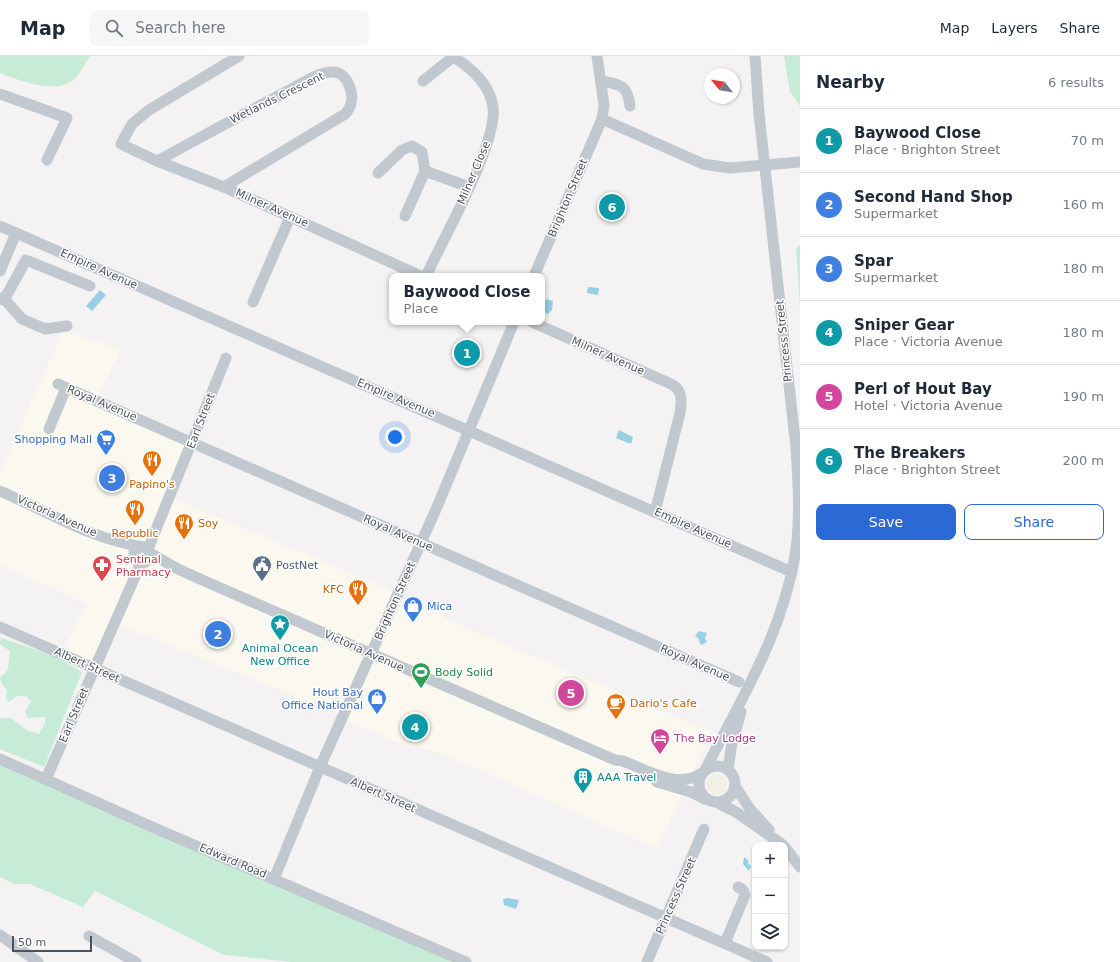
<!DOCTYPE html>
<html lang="en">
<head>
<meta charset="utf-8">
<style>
  :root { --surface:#fff; --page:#f6f6f7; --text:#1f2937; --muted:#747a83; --line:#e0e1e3; --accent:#2b69d5 }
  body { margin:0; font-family:"DejaVu Sans",sans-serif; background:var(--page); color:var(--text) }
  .controls { position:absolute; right:12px; bottom:12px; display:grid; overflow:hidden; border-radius:8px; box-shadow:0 1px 3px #0004 }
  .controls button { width:36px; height:36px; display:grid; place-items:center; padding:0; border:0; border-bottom:1px solid var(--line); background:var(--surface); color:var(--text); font:20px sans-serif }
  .compass { position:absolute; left:704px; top:12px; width:36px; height:36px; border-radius:50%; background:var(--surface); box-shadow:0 1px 3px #0004; rotate:300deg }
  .scale { position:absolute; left:12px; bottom:10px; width:80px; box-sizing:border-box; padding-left:4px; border:2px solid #4b545e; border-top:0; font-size:11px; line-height:14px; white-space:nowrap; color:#4b545e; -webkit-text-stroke:3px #fff; paint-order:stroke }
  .you { position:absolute; left:395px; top:381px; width:14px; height:14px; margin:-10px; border:3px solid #fff; border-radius:50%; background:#1a73e8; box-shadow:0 0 0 6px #1a73e833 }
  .badge { display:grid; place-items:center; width:26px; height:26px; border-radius:50%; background:var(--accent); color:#fff; font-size:13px; font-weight:700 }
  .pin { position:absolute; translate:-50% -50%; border:2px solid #fff; box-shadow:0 1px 4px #0006 }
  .popup { position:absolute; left:389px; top:217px; width:156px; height:52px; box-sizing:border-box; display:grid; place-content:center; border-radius:8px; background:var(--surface); filter:drop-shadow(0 1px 3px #0005); font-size:13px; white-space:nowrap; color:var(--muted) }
  .popup b { font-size:15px; color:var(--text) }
  .popup::after { content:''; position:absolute; left:50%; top:100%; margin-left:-8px; border:8px solid transparent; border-top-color:var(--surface) }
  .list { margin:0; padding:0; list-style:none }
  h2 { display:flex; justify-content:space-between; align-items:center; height:52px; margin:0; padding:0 16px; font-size:17px }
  h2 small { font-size:13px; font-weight:400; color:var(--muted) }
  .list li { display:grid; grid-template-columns:26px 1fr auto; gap:12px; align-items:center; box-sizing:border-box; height:64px; padding:0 16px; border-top:1px solid var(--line) }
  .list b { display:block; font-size:15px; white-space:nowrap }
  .list p { margin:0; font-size:13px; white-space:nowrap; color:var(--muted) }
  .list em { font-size:13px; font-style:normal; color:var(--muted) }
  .actions { display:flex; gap:8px; padding:12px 16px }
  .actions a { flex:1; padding:9px 0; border:1px solid var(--accent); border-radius:8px; text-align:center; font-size:14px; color:var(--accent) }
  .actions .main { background:var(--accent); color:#fff }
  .icon { flex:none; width:22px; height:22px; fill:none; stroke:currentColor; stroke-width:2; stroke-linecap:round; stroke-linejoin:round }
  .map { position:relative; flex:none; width:800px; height:906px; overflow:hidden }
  header { display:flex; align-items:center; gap:24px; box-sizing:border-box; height:56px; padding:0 20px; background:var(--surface); border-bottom:1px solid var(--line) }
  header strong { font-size:19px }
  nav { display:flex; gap:22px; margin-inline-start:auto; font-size:14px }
  .search { width:280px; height:36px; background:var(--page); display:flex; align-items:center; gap:10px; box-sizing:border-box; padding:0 14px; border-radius:8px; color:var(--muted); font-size:15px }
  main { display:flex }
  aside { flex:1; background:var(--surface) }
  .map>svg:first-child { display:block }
  .commercial { fill:#fbf9ef }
  .green { fill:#c6ecd7 }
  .sand { fill:#f3efe5 }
  .water { fill:#97cfe5 }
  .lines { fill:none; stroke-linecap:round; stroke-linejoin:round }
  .minor { stroke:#c1c8cf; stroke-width:11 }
  .labels { text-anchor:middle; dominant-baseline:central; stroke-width:3; stroke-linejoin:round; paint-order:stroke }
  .street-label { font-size:11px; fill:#4b545e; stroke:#fff }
  .shop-label { font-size:11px; fill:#366cbe; stroke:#fff; text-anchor:end }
  .food-label { font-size:11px; fill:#c56008; stroke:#fff }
  .health-label { font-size:11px; fill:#be3a42; stroke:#fff; text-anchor:start }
  .service-label { font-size:11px; fill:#4e5e75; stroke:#fff; text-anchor:start }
  .culture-label { font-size:11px; fill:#0d838f; stroke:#fff }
  .leisure-label { font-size:11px; fill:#27864d; stroke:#fff; text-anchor:start }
  .hotel-label { font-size:11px; fill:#b23c85; stroke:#fff; text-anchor:start }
</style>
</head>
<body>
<header>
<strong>Map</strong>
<div class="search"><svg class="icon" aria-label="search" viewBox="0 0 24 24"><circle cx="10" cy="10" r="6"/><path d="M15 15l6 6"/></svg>Search here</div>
<nav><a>Map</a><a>Layers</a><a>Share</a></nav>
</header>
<main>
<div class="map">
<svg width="800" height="906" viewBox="0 0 800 906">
  <rect width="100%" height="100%" fill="#f4f2f2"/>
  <polygon class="commercial" points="63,275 121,293 95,344 193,390 172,442 386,532 398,540 478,577 711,676 657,793 446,699 396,686 347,665 345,660 115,567 94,612 62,598 86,548 0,508 0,416"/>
  <g class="green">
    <path d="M0,0H90C85,7 79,20 72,25C54,38 18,24 0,17Z"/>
    <polygon points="784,0 800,0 800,50 790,36"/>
    <polygon points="800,188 800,252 796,193"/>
    <polygon points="1,582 55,600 82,616 44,711 0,693 0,662 11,662 28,675 39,678 45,667 45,661 27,662 25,656 31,645 26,640 17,640 9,646 6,642 7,634 2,628 0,622 8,614 10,595 0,588"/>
    <polygon points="0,708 450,904 449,906 292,906 224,899 95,835 83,851 30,828 14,828 0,821"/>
  </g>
  <circle class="sand" cx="717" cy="729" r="10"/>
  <g class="water">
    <polygon points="588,231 599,232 598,239 587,237"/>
    <polygon points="100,234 106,239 92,255 86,250"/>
    <polygon points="546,243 553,245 552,254 548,258 542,255"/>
    <polygon points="619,374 633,381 631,388 616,382"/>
    <polygon points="699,575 707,577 705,582 707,586 701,589 698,582 695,580"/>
    <polygon points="744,801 748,804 748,807 751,810 749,815 743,808"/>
    <polygon points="507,842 519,844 516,853 504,849 503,843"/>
  </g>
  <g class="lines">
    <g class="minor">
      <polyline points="239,0 149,54 132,68 121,88 157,105 224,131 421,220"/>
      <polyline points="423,25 453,1"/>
      <path d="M602,25C620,28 628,30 630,50"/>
      <polyline points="0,38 67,62 47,104"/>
      <polyline points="602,63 703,108 730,112 800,106"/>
      <path d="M157,105C200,82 242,58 286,36C300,29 318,15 334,16C344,17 349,27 351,35C353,43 351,52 345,58L224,131"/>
      <polyline points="378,117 402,94 412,90 422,96 425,115 469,131"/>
      <polyline points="405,160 425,115"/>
      <polyline points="0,170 792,516"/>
      <polyline points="0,215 16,177"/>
      <path d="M426,220C443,183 498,87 493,51C490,28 470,11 452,0"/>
      <polyline points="534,220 602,63 604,49 597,0"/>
      <polyline points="0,242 6,245 22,263 45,273 67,270"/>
      <polyline points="4,244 26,204 90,230"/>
      <polyline points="253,246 290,161"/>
      <path d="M532,266L671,328C683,334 682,346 680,357L655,456"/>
      <polyline points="58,328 739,626"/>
      <polyline points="49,373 66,332"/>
      <path d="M0,435C47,455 94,485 145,491L150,497L149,503L146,506L139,507L134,502V496L139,491"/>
      <polyline points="148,493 226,302"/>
      <path d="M150,497L178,513L209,527L615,704L623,705C647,714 678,734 702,717"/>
      <polyline points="0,571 767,906"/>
      <polyline points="0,703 159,774 466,906"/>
      <circle cx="717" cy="728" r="18"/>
      <polyline points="728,713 732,687 741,656"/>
      <path d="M705,714C743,640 787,570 797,485C800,454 798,423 796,392L759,58L755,0"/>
      <polyline points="46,723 141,507"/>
      <polyline points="657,726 691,736 705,743"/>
      <polyline points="735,730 750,753 769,774"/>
      <polyline points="718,747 736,756 783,789"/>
      <polyline points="785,791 800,811"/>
      <polyline points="274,823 320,711 437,451 514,266"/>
      <polyline points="0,879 38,906"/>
      <polyline points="89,880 136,906"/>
      <polyline points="725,887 745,839 743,834 738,831"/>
      <polyline points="647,906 704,773"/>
    </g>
  </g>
  <defs>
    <g id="supermarket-pin" transform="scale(1)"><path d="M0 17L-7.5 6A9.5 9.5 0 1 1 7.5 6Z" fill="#3f7fe0" stroke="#fff"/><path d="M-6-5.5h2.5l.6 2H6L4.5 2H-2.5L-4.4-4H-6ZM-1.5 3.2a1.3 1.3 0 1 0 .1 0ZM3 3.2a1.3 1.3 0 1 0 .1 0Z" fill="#fff"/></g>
    <g id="restaurant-pin" transform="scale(1)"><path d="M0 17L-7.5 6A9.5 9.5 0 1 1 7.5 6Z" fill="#e8710a" stroke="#fff"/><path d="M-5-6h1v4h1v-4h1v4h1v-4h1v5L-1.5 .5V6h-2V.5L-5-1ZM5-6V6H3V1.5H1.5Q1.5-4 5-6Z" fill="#fff"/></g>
    <g id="pharmacy-pin" transform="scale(1)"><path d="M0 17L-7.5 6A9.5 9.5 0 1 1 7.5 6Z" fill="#e0444e" stroke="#fff"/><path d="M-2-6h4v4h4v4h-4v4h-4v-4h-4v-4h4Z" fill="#fff"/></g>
    <g id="civic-pin" transform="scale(1)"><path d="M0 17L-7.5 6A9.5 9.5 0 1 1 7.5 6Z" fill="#5c6f8a" stroke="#fff"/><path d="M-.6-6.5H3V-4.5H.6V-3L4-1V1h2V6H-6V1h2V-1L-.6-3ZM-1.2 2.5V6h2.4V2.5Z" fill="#fff"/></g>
    <g id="shop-pin" transform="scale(1)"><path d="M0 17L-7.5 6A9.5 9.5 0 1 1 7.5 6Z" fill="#3f7fe0" stroke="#fff"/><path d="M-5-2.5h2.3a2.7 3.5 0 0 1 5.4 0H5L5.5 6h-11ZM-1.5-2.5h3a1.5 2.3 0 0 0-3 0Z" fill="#fff"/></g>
    <g id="sight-pin" transform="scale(1)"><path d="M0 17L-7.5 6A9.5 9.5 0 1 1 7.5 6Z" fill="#0f9aa8" stroke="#fff"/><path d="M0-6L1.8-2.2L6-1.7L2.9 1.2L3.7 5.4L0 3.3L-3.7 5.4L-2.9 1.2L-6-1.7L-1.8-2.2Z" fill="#fff"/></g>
    <g id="stadium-pin" transform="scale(1)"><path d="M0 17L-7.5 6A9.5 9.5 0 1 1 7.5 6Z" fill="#2e9e5b" stroke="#fff"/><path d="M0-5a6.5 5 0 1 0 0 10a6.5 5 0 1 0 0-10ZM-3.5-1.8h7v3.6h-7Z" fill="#fff"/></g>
    <g id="cafe-pin" transform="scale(1)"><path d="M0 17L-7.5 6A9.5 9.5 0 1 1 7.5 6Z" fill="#e8710a" stroke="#fff"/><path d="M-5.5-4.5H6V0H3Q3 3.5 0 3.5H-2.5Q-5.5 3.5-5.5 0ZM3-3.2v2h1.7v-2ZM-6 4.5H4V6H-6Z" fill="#fff"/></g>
    <g id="hotel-pin" transform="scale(1)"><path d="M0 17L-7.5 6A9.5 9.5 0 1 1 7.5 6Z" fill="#d1479c" stroke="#fff"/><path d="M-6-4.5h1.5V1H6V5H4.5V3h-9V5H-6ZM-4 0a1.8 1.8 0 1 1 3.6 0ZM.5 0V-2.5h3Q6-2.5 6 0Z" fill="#fff"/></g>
    <g id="building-pin" transform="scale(1)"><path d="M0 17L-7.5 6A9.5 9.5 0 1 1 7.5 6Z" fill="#0f9aa8" stroke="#fff"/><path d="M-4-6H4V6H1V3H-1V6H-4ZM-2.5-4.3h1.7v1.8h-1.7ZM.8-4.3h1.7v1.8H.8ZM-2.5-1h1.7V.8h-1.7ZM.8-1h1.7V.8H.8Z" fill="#fff"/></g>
  </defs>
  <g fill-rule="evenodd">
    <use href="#supermarket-pin" x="106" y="383"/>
    <use href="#restaurant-pin" x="152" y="404"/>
    <use href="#restaurant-pin" x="135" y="453"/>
    <use href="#restaurant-pin" x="184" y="467"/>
    <use href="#pharmacy-pin" x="102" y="509"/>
    <use href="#civic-pin" x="262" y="509"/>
    <use href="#restaurant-pin" x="358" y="533"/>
    <use href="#shop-pin" x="413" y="550"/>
    <use href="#sight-pin" x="280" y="568"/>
    <use href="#stadium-pin" x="421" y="616"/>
    <use href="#shop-pin" x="377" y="642"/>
    <use href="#cafe-pin" x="616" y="647"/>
    <use href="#hotel-pin" x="660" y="682"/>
    <use href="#building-pin" x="583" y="721"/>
  </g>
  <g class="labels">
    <g class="street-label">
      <text transform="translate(277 42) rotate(-26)">Wetlands Crescent</text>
      <text transform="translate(474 117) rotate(-67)">Milner Close</text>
      <text transform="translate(568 142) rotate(-67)">Brighton Street</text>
      <text transform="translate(272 152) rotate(24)">Milner Avenue</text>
      <text transform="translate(99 213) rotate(24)">Empire Avenue</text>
      <text transform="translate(784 285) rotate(-96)">Princess Street</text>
      <text transform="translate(608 300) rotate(24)">Milner Avenue</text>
      <text transform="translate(396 342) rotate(23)">Empire Avenue</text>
      <text transform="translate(102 347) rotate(23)">Royal Avenue</text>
      <text transform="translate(201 365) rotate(-69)">Earl Street</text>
      <text transform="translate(57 460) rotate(24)">Victoria Avenue</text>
      <text transform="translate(693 472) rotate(24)">Empire Avenue</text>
      <text transform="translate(398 477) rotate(24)">Royal Avenue</text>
      <text transform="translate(395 545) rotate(-66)">Brighton Street</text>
      <text transform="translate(364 595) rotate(24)">Victoria Avenue</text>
      <text transform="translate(695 607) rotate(24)">Royal Avenue</text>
      <text transform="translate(87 609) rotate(24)">Albert Street</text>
      <text transform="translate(74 659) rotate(-67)">Earl Street</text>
      <text transform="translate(383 739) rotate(24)">Albert Street</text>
      <text transform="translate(233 805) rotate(23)">Edward Road</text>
      <text transform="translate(676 840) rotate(-66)">Princess Street</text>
    </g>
    <g class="shop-label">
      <text x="92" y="383">Shopping Mall</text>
      <text x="427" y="550" text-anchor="start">Mica</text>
      <text x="363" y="636">Hout Bay<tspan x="363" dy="13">Office National</tspan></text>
    </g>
    <g class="food-label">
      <text x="152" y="428">Papino's</text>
      <text x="198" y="467" text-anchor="start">Soy</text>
      <text x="135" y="477">Republic</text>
      <text x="344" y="533" text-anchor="end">KFC</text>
      <text x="630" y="647" text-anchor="start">Dario's Cafe</text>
    </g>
    <g class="health-label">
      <text x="116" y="503">Sentinal<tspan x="116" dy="13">Pharmacy</tspan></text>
    </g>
    <g class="service-label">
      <text x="276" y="509">PostNet</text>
    </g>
    <g class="culture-label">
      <text x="280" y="592">Animal Ocean<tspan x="280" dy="13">New Office</tspan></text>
      <text x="597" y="721" text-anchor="start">AAA Travel</text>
    </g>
    <g class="leisure-label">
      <text x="435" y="616">Body Solid</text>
    </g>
    <g class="hotel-label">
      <text x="674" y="682">The Bay Lodge</text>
    </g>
  </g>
</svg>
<div class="controls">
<button>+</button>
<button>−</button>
<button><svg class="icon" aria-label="layers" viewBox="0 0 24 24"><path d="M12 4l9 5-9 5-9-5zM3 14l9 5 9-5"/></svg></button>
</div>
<svg class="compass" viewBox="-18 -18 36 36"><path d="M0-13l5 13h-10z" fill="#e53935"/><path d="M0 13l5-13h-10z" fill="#747a83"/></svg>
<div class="scale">50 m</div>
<div class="you"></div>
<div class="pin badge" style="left:467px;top:297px;background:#0f9aa8">1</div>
<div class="popup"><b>Baywood Close</b>Place</div>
<div class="pin badge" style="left:218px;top:578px;background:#3f7fe0">2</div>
<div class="pin badge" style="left:112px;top:422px;background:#3f7fe0">3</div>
<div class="pin badge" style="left:415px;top:671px;background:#0f9aa8">4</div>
<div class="pin badge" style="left:571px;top:637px;background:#d1479c">5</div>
<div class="pin badge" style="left:612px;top:151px;background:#0f9aa8">6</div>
</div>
<aside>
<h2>Nearby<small>6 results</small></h2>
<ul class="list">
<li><span class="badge" style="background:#0f9aa8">1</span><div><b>Baywood Close</b><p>Place · Brighton Street</p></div><em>70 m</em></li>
<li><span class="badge" style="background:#3f7fe0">2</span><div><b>Second Hand Shop</b><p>Supermarket</p></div><em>160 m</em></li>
<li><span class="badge" style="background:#3f7fe0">3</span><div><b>Spar</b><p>Supermarket</p></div><em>180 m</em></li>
<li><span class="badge" style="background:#0f9aa8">4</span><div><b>Sniper Gear</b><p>Place · Victoria Avenue</p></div><em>180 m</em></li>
<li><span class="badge" style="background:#d1479c">5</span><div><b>Perl of Hout Bay</b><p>Hotel · Victoria Avenue</p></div><em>190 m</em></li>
<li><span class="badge" style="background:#0f9aa8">6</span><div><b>The Breakers</b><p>Place · Brighton Street</p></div><em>200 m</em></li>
</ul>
<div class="actions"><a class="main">Save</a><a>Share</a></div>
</aside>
</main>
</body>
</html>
